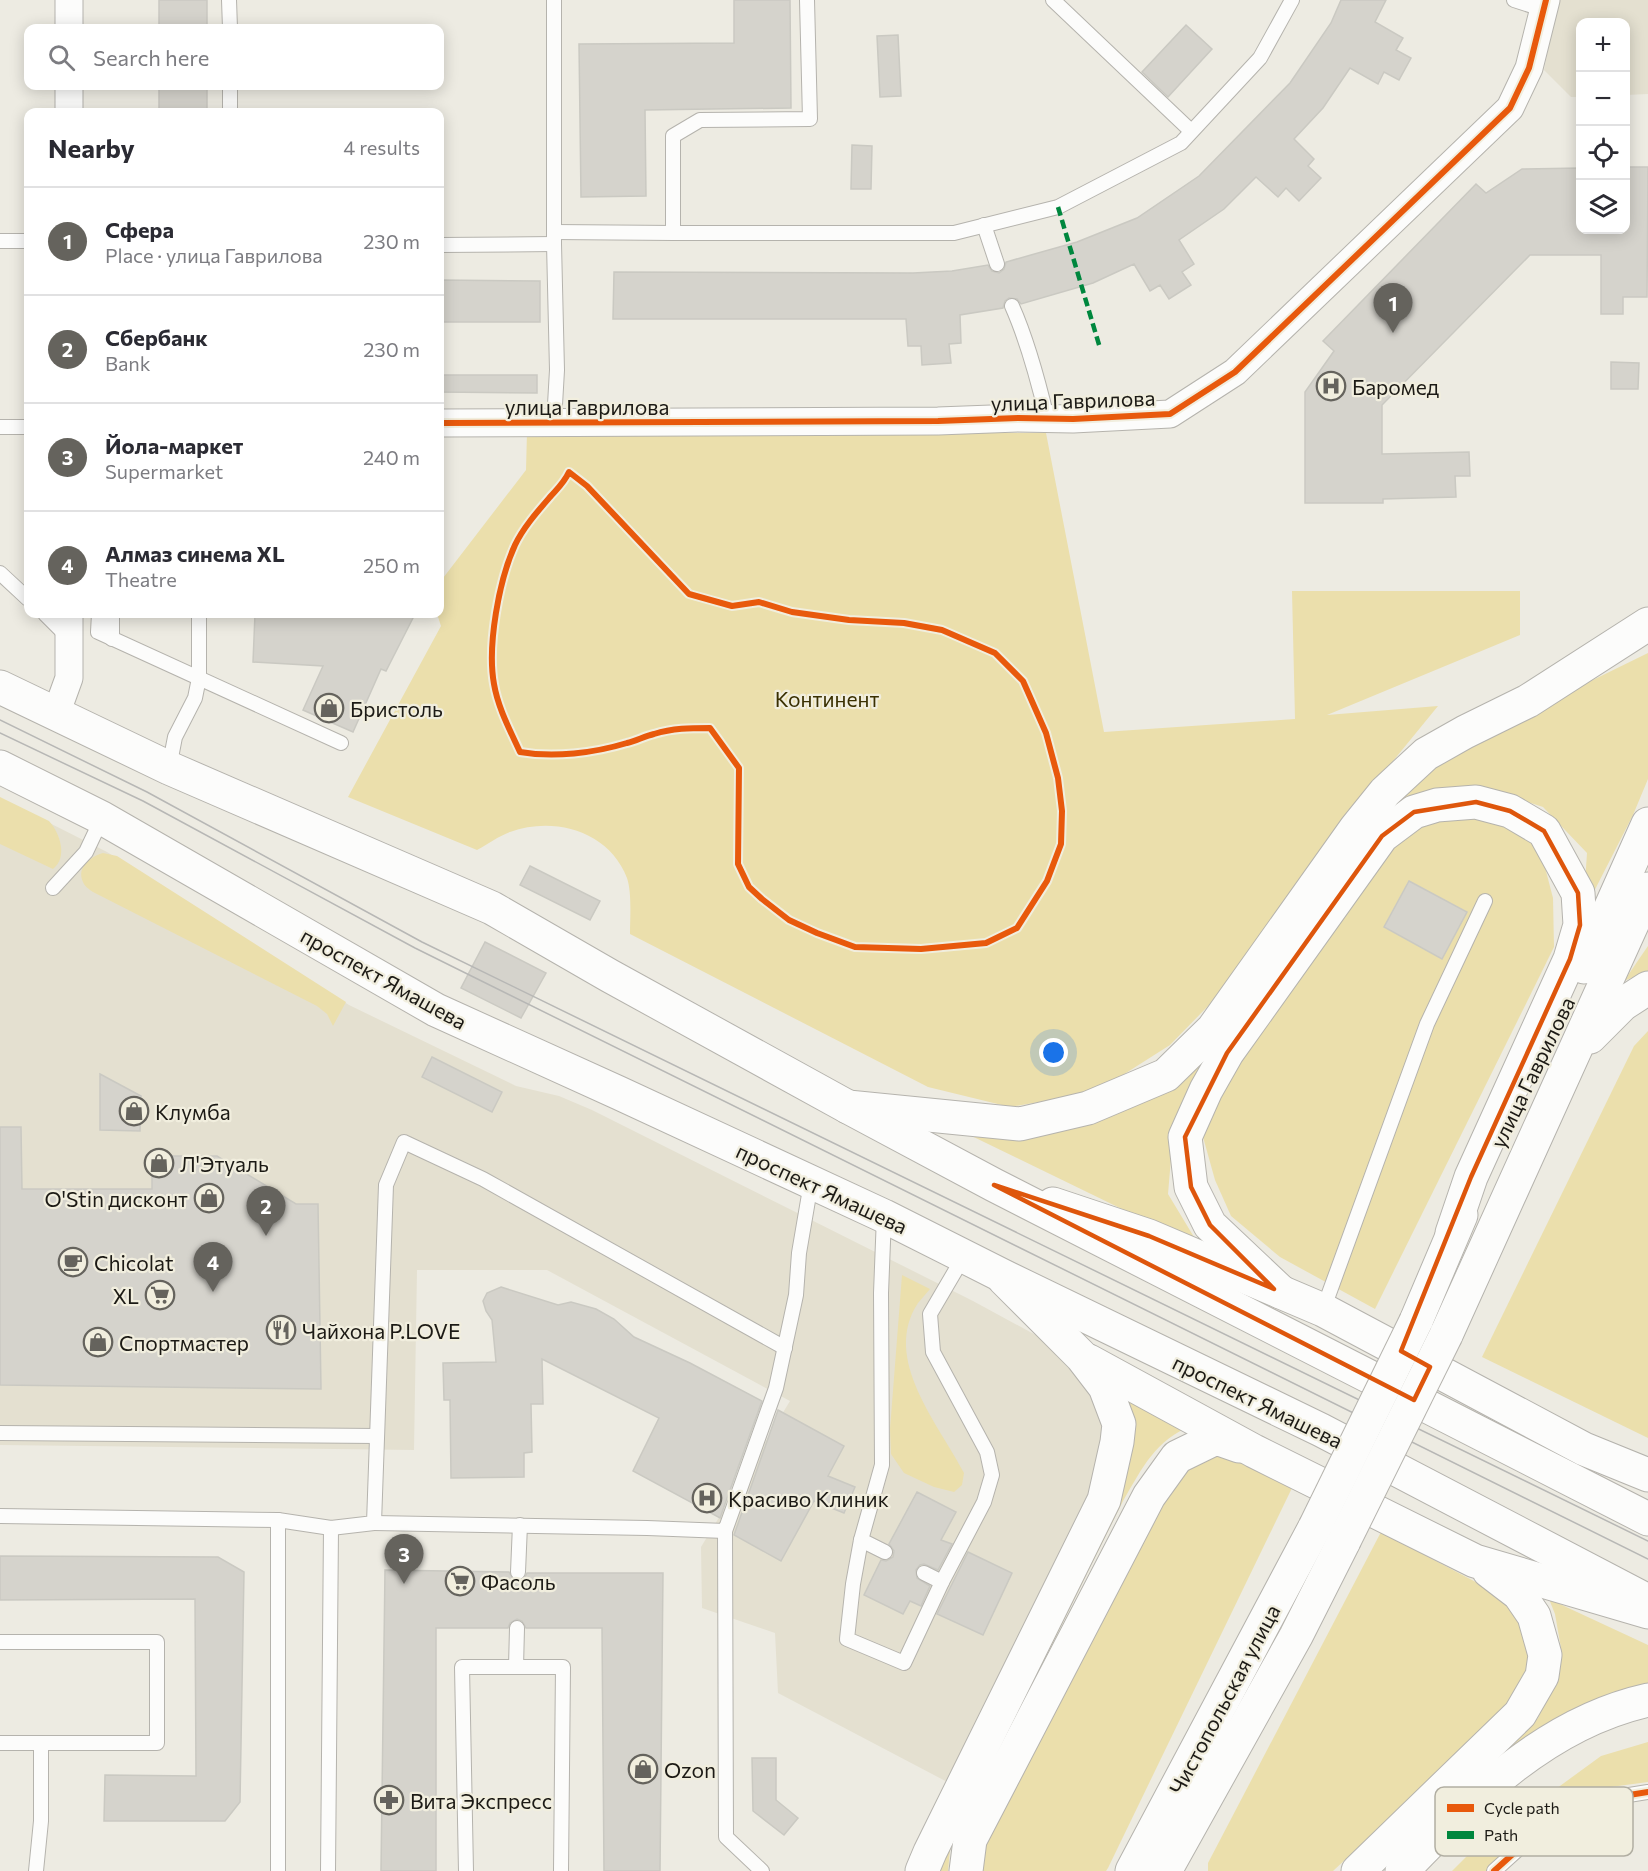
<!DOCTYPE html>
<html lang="en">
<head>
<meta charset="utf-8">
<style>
  :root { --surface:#fff; --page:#f7f7f7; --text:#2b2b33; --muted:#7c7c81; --line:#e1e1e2; --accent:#65635d }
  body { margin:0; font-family:Commissioner,sans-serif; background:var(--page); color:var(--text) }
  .controls { position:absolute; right:18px; top:18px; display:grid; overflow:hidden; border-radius:12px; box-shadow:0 3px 15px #0003 }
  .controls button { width:54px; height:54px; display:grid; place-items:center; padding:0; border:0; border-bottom:2px solid var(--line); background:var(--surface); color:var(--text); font:30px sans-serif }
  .you { position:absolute; left:1054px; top:1053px; width:21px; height:21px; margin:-15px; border:4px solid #fff; border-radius:50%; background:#1a73e8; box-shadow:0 0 0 9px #1a73e833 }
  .badge { display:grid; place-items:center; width:39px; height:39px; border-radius:50%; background:var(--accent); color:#fff; font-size:20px; font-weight:700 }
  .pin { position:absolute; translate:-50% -50px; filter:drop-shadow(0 2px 3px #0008) }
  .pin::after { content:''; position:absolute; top:32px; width:21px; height:18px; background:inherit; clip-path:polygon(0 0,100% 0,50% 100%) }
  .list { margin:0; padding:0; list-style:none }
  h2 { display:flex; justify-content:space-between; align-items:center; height:78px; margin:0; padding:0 24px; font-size:26px }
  h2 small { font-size:20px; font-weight:400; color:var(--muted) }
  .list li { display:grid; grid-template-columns:39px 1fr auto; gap:18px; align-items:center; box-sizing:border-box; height:108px; padding:0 24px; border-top:2px solid var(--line) }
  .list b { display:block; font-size:22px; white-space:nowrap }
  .list p { margin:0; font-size:20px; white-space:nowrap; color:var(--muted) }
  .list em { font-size:20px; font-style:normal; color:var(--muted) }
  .icon { flex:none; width:33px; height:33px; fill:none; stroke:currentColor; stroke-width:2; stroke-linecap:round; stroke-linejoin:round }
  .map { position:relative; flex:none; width:1648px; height:1871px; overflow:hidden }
  .search { position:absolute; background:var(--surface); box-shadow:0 3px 15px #0003; left:24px; top:24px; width:420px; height:66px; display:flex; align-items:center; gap:15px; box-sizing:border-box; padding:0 21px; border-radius:12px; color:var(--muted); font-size:22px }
  .panel { position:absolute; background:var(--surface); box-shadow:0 3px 15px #0003; left:24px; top:108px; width:420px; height:510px; border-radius:12px }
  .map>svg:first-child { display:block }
  .built { fill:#e4e0d0 }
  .green { fill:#ebdfac }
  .building { fill:#d5d3cc; stroke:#cac9c2; stroke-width:1.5 }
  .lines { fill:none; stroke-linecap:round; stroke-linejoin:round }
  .lane-casing { stroke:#b5b3ad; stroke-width:16 }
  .street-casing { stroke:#b5b3ad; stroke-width:29 }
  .secondary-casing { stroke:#b5b3ad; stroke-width:35 }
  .primary-casing { stroke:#b5b3ad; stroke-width:35 }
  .lane { stroke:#fcfcfb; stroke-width:14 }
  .street { stroke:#fcfcfb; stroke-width:27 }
  .secondary { stroke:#fcfcfb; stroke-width:33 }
  .primary { stroke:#fcfcfb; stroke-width:33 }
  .tram { stroke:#b7b7b5; stroke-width:1.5 }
  .secondary-bridge-casing { stroke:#b5b3ad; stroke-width:35; stroke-linecap:butt }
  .secondary-bridge { stroke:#fcfcfb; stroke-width:33 }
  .quiet { stroke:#00873e; stroke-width:4.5; stroke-dasharray:9 4.5; stroke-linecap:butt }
  .cycleway-casing { stroke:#f1eede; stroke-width:10 }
  .cycleway { stroke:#e8590c; stroke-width:6 }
  .marked { fill:none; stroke:#de560c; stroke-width:4.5; stroke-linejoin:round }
  .labels { text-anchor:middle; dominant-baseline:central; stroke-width:4.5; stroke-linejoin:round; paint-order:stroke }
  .poi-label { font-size:21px; fill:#1c1a15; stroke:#f1eede; text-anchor:start }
  .street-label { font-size:21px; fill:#1c1a15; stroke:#f1eede }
  .park-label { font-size:21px; fill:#3a3001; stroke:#f1eede }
  .key { fill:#f1eede; stroke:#b1aea2; stroke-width:1.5 }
  .key-label { font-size:16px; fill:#1c1a15 }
</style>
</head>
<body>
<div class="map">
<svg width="1648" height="1871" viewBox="0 0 1648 1871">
  <rect width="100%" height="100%" fill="#edebe2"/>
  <g class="built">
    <polygon points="1558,0 1648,0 1648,94 1626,95 1626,22 1580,22 1580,97 1571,97 1544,70"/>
    <polygon points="0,798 107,852 349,1005 516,1086 559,1096 592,1110 973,1301 1043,1339 1104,1400 1107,1459 953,1785 778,1693 775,1633 702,1608 701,1547 790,1401 547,1270 417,1270 414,1450 0,1445"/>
  </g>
  <g class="green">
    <path d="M527,432L1046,433L1104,732L1295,719L1292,591H1520V635L1327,715L1438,706L1344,821L1209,1005L1170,1045L1096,1092L1010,1107L928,1087L630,934C630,917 632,893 627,878C609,831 554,816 510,832C499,836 488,844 477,850L348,797L441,626L437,614H440V582L526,470Z"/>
    <polygon points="1648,653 1648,779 1633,815 1583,913 1587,853 1543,807 1497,792 1435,790 1173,1135 1168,1194 1200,1247 951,1126 1130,1106 1391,801 1440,755"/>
    <path d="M0,797L49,821C60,833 68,857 53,869L0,844Z"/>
    <polygon points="1477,813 1515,827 1541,852 1553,898 1554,947 1375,1309 1280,1257 1231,1216 1215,1180 1203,1137 1224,1087 1249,1043 1389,845 1433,817"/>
    <path d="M103,853L117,856L346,1002L333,1026L327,1014L317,1006L93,892C89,889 85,887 83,882C76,868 91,856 103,853Z"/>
    <polygon points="1648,946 1648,971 1624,981"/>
    <polygon points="1648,1031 1648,1438 1482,1357 1634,1046"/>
    <path d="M902,1275L930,1289C926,1294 922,1298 918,1303C881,1359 939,1424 964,1473L962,1485L954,1492L934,1487L904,1473L891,1454L890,1429Z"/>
    <path d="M1129,1393L1193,1425C1155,1440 1143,1467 1123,1501L950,1850L948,1871H933L1128,1444Z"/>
    <polygon points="1221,1455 1275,1477 1292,1488 1108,1868 1106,1871 975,1871 975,1865 1159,1500 1192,1460"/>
    <polygon points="1381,1532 1506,1598 1520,1615 1533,1666 1513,1704 1333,1871 1208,1871 1208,1863"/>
    <polygon points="1549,1599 1648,1645 1648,1684 1620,1691 1570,1712 1490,1768 1538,1718 1556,1680 1561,1648 1555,1614"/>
    <polygon points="1648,1742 1648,1782 1603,1788 1518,1844 1489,1871 1452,1871 1475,1848 1601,1756"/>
  </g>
  <g class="building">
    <rect x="159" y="0" width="48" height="28"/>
    <polygon points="734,0 790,0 791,108 645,110 646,196 581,197 579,44 734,43"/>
    <polygon points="1341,0 1386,0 1375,22 1403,38 1396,50 1411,58 1399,80 1384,72 1378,84 1350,68 1323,108 1294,139 1314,159 1308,166 1321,178 1299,201 1286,188 1278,197 1256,177 1224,209 1179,240 1194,264 1182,272 1191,285 1169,299 1160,285 1150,291 1134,264 1093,283 1021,304 1017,299 1009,298 1005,301 1003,308 960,315 961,343 949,344 951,363 922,365 921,346 908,346 906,319 613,319 614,272 913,273 952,271 988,265 992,271 999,273 1004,269 1006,262 1077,242 1137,218 1199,176 1290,83 1331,23"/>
    <polygon points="1186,25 1212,49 1168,97 1142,72"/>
    <polygon points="898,35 901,96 880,97 877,36"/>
    <rect x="159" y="86" width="48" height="26"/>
    <polygon points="852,145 872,146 871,189 851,189"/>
    <polygon points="1626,167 1648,167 1647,297 1623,297 1623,314 1601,314 1601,255 1530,255 1382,405 1382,454 1469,452 1470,476 1455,476 1456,497 1383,499 1383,503 1305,503 1305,392 1334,351 1323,341 1476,184 1486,193 1522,169 1581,168 1581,230 1626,230"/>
    <polygon points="440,280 540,281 540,322 440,322"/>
    <polygon points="1611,362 1639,363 1638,389 1611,389"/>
    <polygon points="440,375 537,375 537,393 440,392"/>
    <polygon points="255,614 415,614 386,671 381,669 353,732 303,710 323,666 253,662"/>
    <polygon points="530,866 600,901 590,920 520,885"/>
    <polygon points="1409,881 1467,912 1442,959 1384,927"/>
    <polygon points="485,942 546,973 521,1018 461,988"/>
    <polygon points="432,1057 502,1092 492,1112 422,1077"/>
    <polygon points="100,1074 141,1096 140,1131 100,1130"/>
    <polygon points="0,1127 21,1127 22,1189 152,1189 152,1156 217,1156 296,1204 318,1204 321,1389 0,1385"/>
    <polygon points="501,1287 558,1305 571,1302 596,1309 614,1319 634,1337 690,1363 762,1401 720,1518 633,1471 659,1418 542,1359 543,1404 531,1404 532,1452 524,1453 524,1477 451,1478 450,1400 444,1400 443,1363 496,1362 492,1320 486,1311 483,1301 487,1293"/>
    <polygon points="778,1410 844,1446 828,1476 855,1487 844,1513 814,1501 781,1561 734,1535"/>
    <polygon points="917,1492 956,1512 941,1540 952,1544 938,1570 924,1564 920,1565 916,1570 917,1578 930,1586 921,1606 910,1601 903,1614 864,1595 881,1560 886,1561 893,1557 894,1551 889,1544"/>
    <polygon points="968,1552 1012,1573 983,1635 937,1614"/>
    <polygon points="0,1556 218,1557 244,1572 240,1802 225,1821 104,1821 105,1775 196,1776 195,1599 0,1600"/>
    <polygon points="385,1570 509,1572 513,1579 518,1581 525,1577 527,1573 663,1573 660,1871 604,1871 602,1628 526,1628 522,1621 517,1619 510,1623 508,1628 436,1628 436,1871 381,1871"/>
    <polygon points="752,1758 776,1758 776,1800 798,1818 784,1835 753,1811"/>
  </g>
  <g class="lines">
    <g class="lane-casing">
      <g id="lane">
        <polyline points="229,0 230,28"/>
        <polyline points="1053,0 1191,131"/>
        <polyline points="1514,0 1545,10"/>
        <polyline points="230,86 230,112"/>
        <polyline points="984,225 997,264"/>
        <polyline points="554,232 673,233 954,233 1058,207 1181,143 1260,58 1292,0"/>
        <polyline points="673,233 673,136 700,120 810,119 807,0"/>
        <polyline points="0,241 28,241"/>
        <polyline points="440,245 554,244"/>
        <path d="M1012,306C1028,342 1038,380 1047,418"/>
        <polyline points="554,422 557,370 554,244 554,0"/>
        <polyline points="0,427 28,427"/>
        <polyline points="0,573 28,599"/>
        <polyline points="45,614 67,636"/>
        <polyline points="99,614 98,632 341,743"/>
        <polyline points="112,614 112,639"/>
        <polyline points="169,768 175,737 195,698 199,678 199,614"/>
        <polyline points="53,888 86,852 102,818"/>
        <polyline points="884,1216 881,1293 882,1465 861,1540 885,1552"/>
        <polyline points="1323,1310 1427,1024 1485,901"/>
        <polyline points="0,1433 377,1436"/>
        <polyline points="0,1516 278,1520 331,1528 374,1523 386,1185 404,1142 483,1179 785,1348"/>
        <polyline points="374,1523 647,1528 725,1531 776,1388 796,1295 799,1253 811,1183"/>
        <polyline points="725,1531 726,1837 762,1871"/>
        <polyline points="861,1540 853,1584 847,1639 904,1663 942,1582"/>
        <polyline points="518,1572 520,1525"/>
        <polyline points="924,1573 942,1582 984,1502 992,1475 987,1452 933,1352 930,1314 964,1256"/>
        <polyline points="0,1642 157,1642 157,1743 0,1743"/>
        <polyline points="516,1667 517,1628"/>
        <polyline points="36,1871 41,1821 41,1743"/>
        <polyline points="278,1871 278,1520"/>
        <polyline points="328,1871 331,1528"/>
        <polyline points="466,1871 462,1667 563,1667 561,1871"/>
        <polyline points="1494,1871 1524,1844 1592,1801 1648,1792"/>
      </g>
    </g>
    <g class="street-casing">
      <g id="street">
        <polyline points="69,28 69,0"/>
        <polyline points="69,112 69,86"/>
        <polyline points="440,423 938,421 1018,418 1073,419 1170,414 1235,372 1510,108 1529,68 1546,0"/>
        <polyline points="56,714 69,678 69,614"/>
      </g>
    </g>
    <g class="secondary-casing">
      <g id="secondary">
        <polyline points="1584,967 1648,824"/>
        <polyline points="1590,1037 1623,1004 1648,988"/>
        <polyline points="848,1107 1020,1124 1088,1108 1166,1075 1213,1029 1356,828 1385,792 1426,754 1465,732 1528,701 1648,624"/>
        <polyline points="1053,1204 1149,1236 1323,1310 1584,1449 1648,1475"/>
        <polyline points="1281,1292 1210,1225 1191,1187 1185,1137 1206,1090 1227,1053 1382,836 1414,812 1437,805 1476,802 1510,811 1544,831 1578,893 1580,925 1570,959 1471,1177 1452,1233"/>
        <polyline points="1416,1321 1461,1215"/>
        <polyline points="1446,1335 1648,889"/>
        <polyline points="1089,1361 1254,1451 1475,1561 1648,1612"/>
        <polyline points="922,1871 930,1852 1104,1500 1117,1442 1119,1424 1105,1387 1082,1357 1004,1279"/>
        <polyline points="966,1871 970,1840 1149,1496 1177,1457 1216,1438 1239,1446"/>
        <polyline points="1132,1871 1315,1527"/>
        <polyline points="1165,1871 1296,1636 1344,1541"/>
        <polyline points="1358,1871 1520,1714 1542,1676 1545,1655 1534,1616 1519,1594 1489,1571"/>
        <path d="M1402,1871C1473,1798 1545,1723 1648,1700"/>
      </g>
    </g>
    <g class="primary-casing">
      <g id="primary">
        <polyline points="0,687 169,768 492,908 610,976 848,1107 994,1185 1648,1519"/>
        <polyline points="0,767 102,818 436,1010 619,1093 884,1216 1001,1275 1321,1430 1648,1601"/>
      </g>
    </g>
    <use href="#lane" class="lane"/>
    <use href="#street" class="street"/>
    <use href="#secondary" class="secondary"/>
    <use href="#primary" class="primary"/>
    <g class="tram">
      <polyline points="0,720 147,792 422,942 1648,1541"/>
      <polyline points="0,733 143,801 415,948 1648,1559"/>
    </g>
    <g class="secondary-bridge-casing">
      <g id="secondary-bridge">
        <polyline points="1315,1527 1416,1321"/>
        <polyline points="1344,1541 1446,1335"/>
      </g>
    </g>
    <use href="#secondary-bridge" class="secondary-bridge"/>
    <polyline class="quiet" points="1058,207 1100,348"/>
    <g class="cycleway-casing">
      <g id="cycleway">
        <polyline points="440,423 938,421 1018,418 1073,419 1170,414 1235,372 1510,108 1529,68 1546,0"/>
        <path d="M569,472L587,486L689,594L732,606L759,602L792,612L849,620L904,623L942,630L995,653L1023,681L1046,733L1058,778L1062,811L1061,844L1047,881L1017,928L986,943L921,949L855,947L817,933L789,920L762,899L749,887L738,864L739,768L710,728C690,728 673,728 654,734C645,736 636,741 627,743C594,753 554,758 520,752C510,730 498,708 494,684C487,646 499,580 515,545C523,528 537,512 550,497C557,489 564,483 569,472Z"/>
        <polyline points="1494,1871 1524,1844 1592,1801 1648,1792"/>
      </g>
    </g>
    <use href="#cycleway" class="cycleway"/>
  </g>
  <path class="marked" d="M1476,802L1510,811L1544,831L1578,893L1580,925L1570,959L1471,1177L1401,1351L1430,1367L1414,1400L994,1185L1149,1236L1274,1289L1210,1225L1191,1187L1185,1137L1227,1053L1382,836L1414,812Z"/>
  <defs>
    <g id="hospital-ring" transform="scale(1.5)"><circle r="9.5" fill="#f1eede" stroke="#65635d" stroke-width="1.5"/><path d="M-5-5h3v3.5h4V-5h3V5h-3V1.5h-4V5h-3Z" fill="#65635d"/></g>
    <g id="shop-ring" transform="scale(1.5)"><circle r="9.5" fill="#f1eede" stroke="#65635d" stroke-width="1.5"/><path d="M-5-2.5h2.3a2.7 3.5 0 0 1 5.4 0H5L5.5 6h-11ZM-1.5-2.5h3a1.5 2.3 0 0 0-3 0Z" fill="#65635d"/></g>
    <g id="cafe-ring" transform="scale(1.5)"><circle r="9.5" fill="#f1eede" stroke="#65635d" stroke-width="1.5"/><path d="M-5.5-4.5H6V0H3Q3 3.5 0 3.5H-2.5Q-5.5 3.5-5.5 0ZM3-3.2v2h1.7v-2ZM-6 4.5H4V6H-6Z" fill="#65635d"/></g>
    <g id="supermarket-ring" transform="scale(1.5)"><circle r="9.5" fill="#f1eede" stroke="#65635d" stroke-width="1.5"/><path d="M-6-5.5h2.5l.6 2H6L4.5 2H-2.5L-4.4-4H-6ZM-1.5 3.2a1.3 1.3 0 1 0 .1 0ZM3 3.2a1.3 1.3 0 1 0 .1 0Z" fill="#65635d"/></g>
    <g id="restaurant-ring" transform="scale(1.5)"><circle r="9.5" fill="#f1eede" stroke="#65635d" stroke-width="1.5"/><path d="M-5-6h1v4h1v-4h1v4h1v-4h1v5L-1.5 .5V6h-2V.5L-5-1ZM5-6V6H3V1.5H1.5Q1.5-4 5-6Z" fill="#65635d"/></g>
    <g id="pharmacy-ring" transform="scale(1.5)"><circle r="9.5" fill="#f1eede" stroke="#65635d" stroke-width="1.5"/><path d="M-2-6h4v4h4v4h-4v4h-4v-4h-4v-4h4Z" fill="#65635d"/></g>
  </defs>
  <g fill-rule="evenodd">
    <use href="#hospital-ring" x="1331" y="386"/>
    <use href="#shop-ring" x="329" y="708"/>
    <use href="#shop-ring" x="134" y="1111"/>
    <use href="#shop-ring" x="159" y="1163"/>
    <use href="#shop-ring" x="209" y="1198"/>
    <use href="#cafe-ring" x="73" y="1262"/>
    <use href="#supermarket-ring" x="160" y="1295"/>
    <use href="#restaurant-ring" x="281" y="1330"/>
    <use href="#shop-ring" x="98" y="1342"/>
    <use href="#hospital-ring" x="707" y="1498"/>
    <use href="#supermarket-ring" x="460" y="1581"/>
    <use href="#shop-ring" x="643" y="1769"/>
    <use href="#pharmacy-ring" x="389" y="1800"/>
  </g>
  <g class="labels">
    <g class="poi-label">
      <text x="1352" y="386">Баромед</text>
      <text x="350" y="708">Бристоль</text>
      <text x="155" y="1111">Клумба</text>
      <text x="180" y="1163">Л'Этуаль</text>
      <text x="188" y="1198" text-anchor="end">O'Stin дисконт</text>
      <text x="94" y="1262">Chicolat</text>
      <text x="139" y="1295" text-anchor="end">XL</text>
      <text x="302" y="1330">Чайхона P.LOVE</text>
      <text x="119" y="1342">Спортмастер</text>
      <text x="728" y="1498">Красиво Клиник</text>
      <text x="481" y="1581">Фасоль</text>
      <text x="664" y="1769">Ozon</text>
      <text x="410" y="1800">Вита Экспресс</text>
    </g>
    <g class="street-label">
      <text transform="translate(1073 400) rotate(-2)">улица Гаврилова</text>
      <text x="587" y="406">улица Гаврилова</text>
      <text transform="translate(384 978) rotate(29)">проспект Ямашева</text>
      <text transform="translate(1532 1072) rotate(-64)">улица Гаврилова</text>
      <text transform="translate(822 1188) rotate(25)">проспект Ямашева</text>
      <text transform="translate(1258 1401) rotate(26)">проспект Ямашева</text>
      <text transform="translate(1224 1699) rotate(-62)">Чистопольская улица</text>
    </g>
    <g class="park-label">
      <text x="827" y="698">Континент</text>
    </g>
  </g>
  <rect x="1435" y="1787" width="198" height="69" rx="9" class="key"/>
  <rect x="1447" y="1804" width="27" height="8" fill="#e8590c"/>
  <rect x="1447" y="1831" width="27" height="8" fill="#00873e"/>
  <g class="key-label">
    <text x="1484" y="1814">Cycle path</text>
    <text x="1484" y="1841">Path</text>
  </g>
</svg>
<div class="controls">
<button>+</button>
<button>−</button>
<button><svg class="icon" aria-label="locate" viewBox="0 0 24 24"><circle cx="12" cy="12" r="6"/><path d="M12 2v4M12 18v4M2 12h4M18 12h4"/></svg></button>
<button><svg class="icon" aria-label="layers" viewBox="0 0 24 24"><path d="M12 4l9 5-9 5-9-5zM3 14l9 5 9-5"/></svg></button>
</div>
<div class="you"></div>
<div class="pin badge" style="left:1393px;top:333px">1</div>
<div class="pin badge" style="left:266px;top:1236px">2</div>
<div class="pin badge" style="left:404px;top:1584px">3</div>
<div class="pin badge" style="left:213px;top:1292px">4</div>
<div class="search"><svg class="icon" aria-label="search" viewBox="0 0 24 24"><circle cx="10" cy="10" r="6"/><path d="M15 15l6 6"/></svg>Search here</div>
<section class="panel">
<h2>Nearby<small>4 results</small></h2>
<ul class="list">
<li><span class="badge">1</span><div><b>Сфера</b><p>Place · улица Гаврилова</p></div><em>230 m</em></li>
<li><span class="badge">2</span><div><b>Сбербанк</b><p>Bank</p></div><em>230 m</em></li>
<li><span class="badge">3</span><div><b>Йола-маркет</b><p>Supermarket</p></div><em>240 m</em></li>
<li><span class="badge">4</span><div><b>Алмаз синема XL</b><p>Theatre</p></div><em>250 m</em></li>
</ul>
</section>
</div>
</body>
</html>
